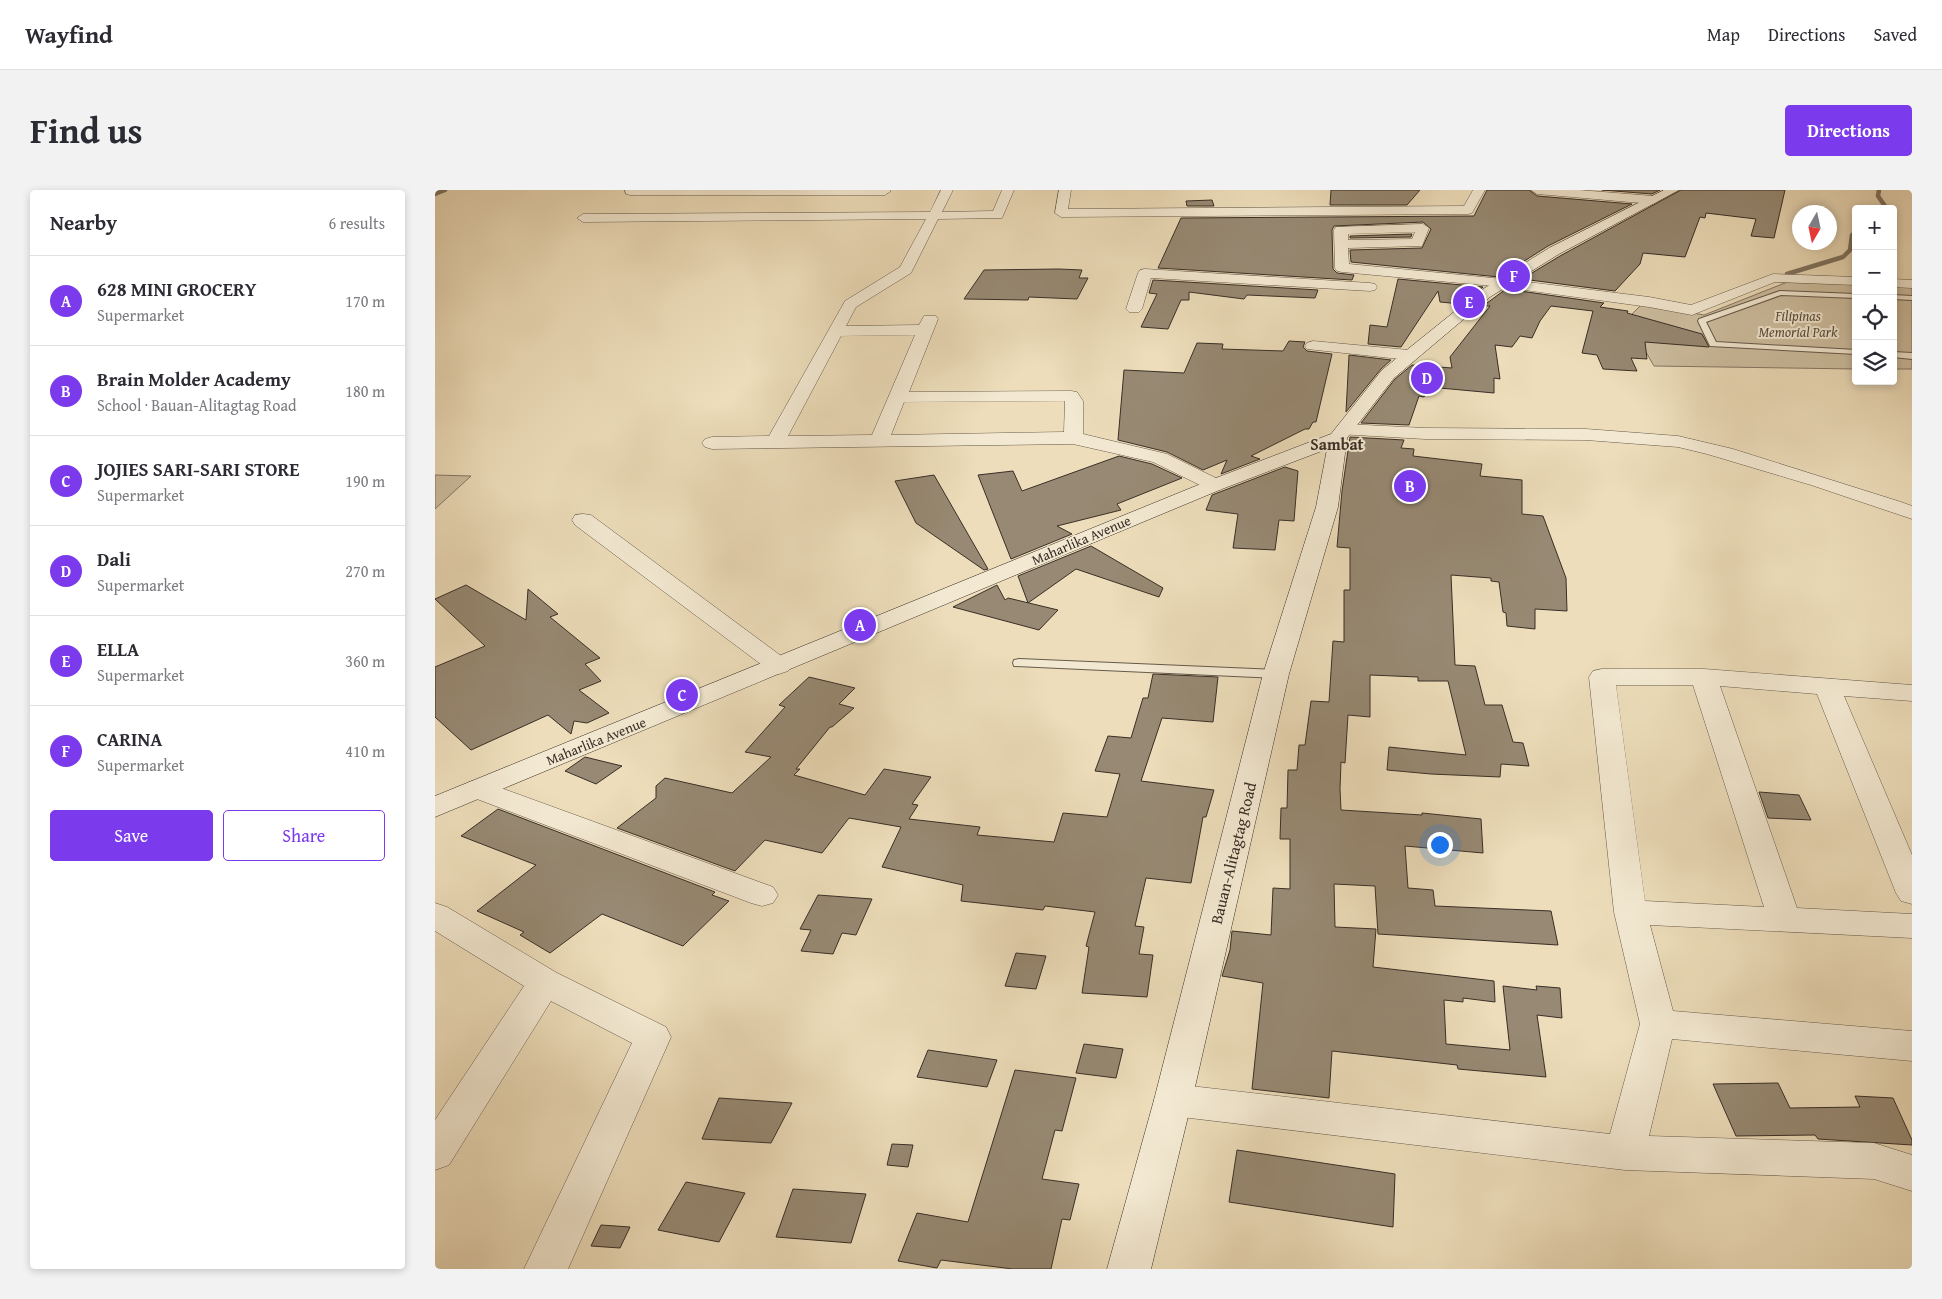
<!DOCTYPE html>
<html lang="en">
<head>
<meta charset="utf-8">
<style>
  :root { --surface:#fff; --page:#f2f2f3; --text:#2b2b33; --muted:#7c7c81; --line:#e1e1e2; --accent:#7c3aed }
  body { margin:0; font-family:"Gentium Book Plus",serif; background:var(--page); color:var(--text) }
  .controls { position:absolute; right:15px; top:15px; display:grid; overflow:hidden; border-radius:5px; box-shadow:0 2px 8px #0003 }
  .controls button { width:45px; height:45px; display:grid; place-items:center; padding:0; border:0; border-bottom:1px solid var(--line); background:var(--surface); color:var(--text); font:25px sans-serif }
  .compass { position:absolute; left:1357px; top:15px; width:45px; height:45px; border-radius:50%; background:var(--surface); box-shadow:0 2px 8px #0003; rotate:189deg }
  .you { position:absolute; left:1004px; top:654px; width:18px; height:18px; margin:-12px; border:4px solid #fff; border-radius:50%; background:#1a73e8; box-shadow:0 0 0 8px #1a73e833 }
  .badge { display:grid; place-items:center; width:32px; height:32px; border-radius:50%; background:var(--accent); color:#fff; font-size:16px; font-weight:700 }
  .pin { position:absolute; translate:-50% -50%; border:2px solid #fff; box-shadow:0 1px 5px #0006 }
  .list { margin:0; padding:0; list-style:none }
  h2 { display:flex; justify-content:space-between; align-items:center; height:65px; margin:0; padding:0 20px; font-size:21px }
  h2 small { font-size:16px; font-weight:400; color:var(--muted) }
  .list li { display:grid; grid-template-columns:32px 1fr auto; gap:15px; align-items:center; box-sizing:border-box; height:90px; padding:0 20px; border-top:1px solid var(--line) }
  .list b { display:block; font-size:19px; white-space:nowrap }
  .list p { margin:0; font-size:16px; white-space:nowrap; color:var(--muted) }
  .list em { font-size:16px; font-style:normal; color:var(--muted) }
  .actions { display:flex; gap:10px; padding:15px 20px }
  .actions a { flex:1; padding:11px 0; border:1px solid var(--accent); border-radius:5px; text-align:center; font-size:18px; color:var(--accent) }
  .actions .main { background:var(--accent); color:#fff }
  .icon { flex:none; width:28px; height:28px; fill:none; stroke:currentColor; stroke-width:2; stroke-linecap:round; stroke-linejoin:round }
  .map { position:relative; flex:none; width:1477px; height:1079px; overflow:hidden; border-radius:5px }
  header { display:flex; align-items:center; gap:30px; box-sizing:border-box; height:70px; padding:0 25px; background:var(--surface); border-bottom:1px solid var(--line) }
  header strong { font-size:24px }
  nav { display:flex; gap:28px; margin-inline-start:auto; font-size:18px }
  .intro { display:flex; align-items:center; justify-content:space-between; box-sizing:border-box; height:120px; padding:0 30px }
  h1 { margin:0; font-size:35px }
  .button { padding:12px 22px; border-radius:5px; background:var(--accent); color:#fff; font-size:18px; font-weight:700 }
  main { display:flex; gap:30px; padding:0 30px }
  aside { flex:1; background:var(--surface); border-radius:5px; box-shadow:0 2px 8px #0003 }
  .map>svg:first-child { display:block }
  .green { fill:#cebfa1; stroke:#847764 }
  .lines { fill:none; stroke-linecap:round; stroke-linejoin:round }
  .stream { stroke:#807461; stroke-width:4.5 }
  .building { fill:#978973; stroke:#392f27 }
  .service-casing { stroke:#665a4c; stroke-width:2 }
  .minor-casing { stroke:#665a4c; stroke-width:1 }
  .secondary-casing { stroke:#392f27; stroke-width:1 }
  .service { fill:#f3e9d2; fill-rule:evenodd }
  .minor { fill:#f3e9d2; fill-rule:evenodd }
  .secondary { fill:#f3e9d2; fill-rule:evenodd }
  .labels { text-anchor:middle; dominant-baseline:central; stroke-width:4; stroke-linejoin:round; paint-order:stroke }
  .far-park-label { font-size:14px; font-style:italic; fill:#574c3f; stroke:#f3e9d2 }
  .far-street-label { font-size:14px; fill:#392f27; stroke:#f3e9d2 }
  .far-quarter-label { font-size:16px; font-weight:bold; fill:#392f27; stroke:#f3e9d2 }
  .street-label { font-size:16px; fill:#392f27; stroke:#f3e9d2 }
</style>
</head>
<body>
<header>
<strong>Wayfind</strong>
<nav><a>Map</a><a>Directions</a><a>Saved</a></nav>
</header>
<div class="intro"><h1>Find us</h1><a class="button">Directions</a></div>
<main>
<aside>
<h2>Nearby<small>6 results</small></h2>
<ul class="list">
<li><span class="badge">A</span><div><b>628 MINI GROCERY</b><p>Supermarket</p></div><em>170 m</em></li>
<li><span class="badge">B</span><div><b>Brain Molder Academy</b><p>School · Bauan-Alitagtag Road</p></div><em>180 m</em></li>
<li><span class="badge">C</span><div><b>JOJIES SARI-SARI STORE</b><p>Supermarket</p></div><em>190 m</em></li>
<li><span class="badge">D</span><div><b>Dali</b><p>Supermarket</p></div><em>270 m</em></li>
<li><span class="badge">E</span><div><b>ELLA</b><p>Supermarket</p></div><em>360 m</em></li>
<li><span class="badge">F</span><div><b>CARINA</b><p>Supermarket</p></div><em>410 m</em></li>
</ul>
<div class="actions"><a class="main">Save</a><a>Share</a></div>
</aside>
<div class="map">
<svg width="1477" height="1079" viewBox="0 0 1477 1079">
  <rect width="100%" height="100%" fill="#edddba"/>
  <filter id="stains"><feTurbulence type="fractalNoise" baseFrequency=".004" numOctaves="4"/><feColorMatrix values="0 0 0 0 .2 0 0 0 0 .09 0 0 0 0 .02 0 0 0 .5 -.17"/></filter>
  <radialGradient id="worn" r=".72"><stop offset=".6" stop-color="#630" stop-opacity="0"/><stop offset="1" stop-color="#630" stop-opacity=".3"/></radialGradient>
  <g class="green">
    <polygon points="1355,91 1421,93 1421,179 1219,176 1192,129 1207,114 1269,125"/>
    <polygon points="1458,94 1477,95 1477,179 1458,179"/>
    <polygon points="0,285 36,286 0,319"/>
  </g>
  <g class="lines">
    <g class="stream">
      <polyline points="1444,0 1443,6 1452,19"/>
      <polyline points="0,4 10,0"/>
      <polyline points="1352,84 1408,67 1415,60 1417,45 1421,43"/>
    </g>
  </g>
  <g class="building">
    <polygon points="896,0 985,0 972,15 895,15"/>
    <polygon points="1052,0 1094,0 1102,6 1197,14 1113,56 1064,87 916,72 915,60 987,58 996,39 988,32 899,36 897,40 898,79 902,83 919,85 917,90 723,78 746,28 1039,26"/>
    <polygon points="1167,0 1225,0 1217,4"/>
    <polygon points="1246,0 1350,0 1339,48 1316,46 1321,29 1271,23 1270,28 1265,27 1250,67 1208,63 1205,74 1180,101 1087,89 1125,66"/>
    <polygon points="777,10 779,16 752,16 751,11"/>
    <polygon points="977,44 976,47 915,48 915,46"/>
    <polygon points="624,79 647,80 644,88 653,88 642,109 594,107 593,110 529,109 549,80"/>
    <polygon points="963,89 1048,97 1026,114 1005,112 1003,101 966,157 933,154 935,135 952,137"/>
    <polygon points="718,90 883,100 880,108 812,105 809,109 754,102 754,110 746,110 733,139 706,137 722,104 714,103"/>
    <polygon points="1071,99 1169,113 1165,117 1193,121 1192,123 1267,144 1274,157 1210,152 1212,169 1196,168 1202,181 1168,179 1162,165 1147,163 1158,121 1116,116 1105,131 1097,148 1085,146 1077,157 1060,155 1065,189 1059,188 1059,203 994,197 989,207 984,206 974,235 926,233 960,189 977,175 1017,178 1015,167 1055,116 1048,116"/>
    <polygon points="854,151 870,152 868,157 872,161 897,164 881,232 878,232 874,239 870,239 816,266 825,269 786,284 792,270 768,280 732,262 683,250 689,180 749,183 762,153 788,154 787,159 848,161"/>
    <polygon points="914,165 956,170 946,179 911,222"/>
    <polygon points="915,247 969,250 966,258 979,259 978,266 1047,274 1045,286 1087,290 1087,324 1108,326 1131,388 1132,421 1100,419 1100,439 1072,436 1071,423 1068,422 1064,392 1056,391 1056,388 1016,385 1020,475 1040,476 1050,515 1067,515 1078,552 1088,553 1094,576 1066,574 1065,587 996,584 952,580 954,557 1031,565 1013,491 983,491 983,487 935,485 935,527 913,525 910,573 906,572 905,599 906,620 987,625 987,623 1046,629 1048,663 970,656 973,698 998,700 1000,716 1116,721 1123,755 943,744 940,696 899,694 900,737 941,739 938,777 1059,791 1060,812 1028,808 1028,812 1009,810 1011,854 1075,860 1068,796 1102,800 1101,796 1125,798 1127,828 1102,825 1111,887 1023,879 1022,875 897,861 894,908 817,899 828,793 787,786 795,760 797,741 836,745 838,698 855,699 855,649 845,649 846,618 852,618 853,580 862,580 864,555 870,555 876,511 894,512 898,451 909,452 909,400 915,400 915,358 902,357 907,301"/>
    <polygon points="684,266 717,274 747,288 682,314 686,320 622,336 637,344 576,369 543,285 578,281 587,301"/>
    <polygon points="850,277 863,281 859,331 844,330 840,360 798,358 803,324 771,320 777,305"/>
    <polygon points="499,285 553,379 549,380 481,333 460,291"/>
    <polygon points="656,356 728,398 724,407 641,379 593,413 583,386"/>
    <polygon points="31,395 91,430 93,399 123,424 115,427 165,468 150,474 166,491 144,500 174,523 152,533 139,531 136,544 113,525 36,560 0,527 0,477 50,456 0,409"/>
    <polygon points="562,395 570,410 573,408 623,420 604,440 518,417"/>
    <polygon points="718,484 783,487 778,532 727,528 706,591 779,600 771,627 768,627 756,693 711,688 700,736 709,737 704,764 718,765 712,807 647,803 654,757 651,756 660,722 610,716 608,720 526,711 528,695 447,677 466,637 414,628 387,663 330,650 300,681 182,638 221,608 221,596 230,588 297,603 336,567 310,562 350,517 344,515 374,487 420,498 404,514 419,518 397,537 395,537 361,579 365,579 359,585 430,605 449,579 496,587 477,614 483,615 474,629 545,637 542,645 619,652 628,623 672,627 685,584 660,581 673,546 696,548 708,508 713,508"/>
    <polygon points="150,567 187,576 161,594 130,581"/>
    <polygon points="1324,602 1364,605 1376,630 1333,628"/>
    <polygon points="63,619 280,702 277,705 294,711 248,756 167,724 115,763 85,745 89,742 42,721 101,675 26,646"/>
    <polygon points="383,705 437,709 421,745 407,743 398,764 366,761 376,740 365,739"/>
    <polygon points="581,763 611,766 601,799 570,796"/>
    <polygon points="649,854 688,859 681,888 641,883"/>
    <polygon points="493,860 562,870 552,897 482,887"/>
    <polygon points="580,880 641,888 627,941 620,940 607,989 644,994 635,1030 627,1029 616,1079 578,1079 506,1070 502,1078 463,1071 482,1023 533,1032"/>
    <polygon points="1343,893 1355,918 1425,917 1420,906 1458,908 1477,950 1477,955 1383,949 1380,945 1301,946 1278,894"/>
    <polygon points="284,908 357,913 336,953 267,949"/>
    <polygon points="457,954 478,955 473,977 452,975"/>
    <polygon points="802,960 960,984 958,1037 794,1012"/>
    <polygon points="251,992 310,1003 284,1052 223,1040"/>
    <polygon points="358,999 431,1004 416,1053 341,1047"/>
    <polygon points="166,1035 195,1037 185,1058 156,1056"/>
  </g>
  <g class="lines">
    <g class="service-casing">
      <g id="service">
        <polygon points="1345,101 1421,104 1421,108 1346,105 1271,132 1281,152 1421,160 1421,164 1275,156 1263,131 1264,129"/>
        <polygon points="1458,105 1477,106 1477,110 1458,109"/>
        <polygon points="1458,162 1477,163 1477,169 1458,167"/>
        <polygon points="584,469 841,480 847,484 841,488 579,476 578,473 579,470"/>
      </g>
    </g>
    <g class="minor-casing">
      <g id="minor">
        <polygon points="190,0 455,0 456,1 450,5 195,5 191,4"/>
        <path d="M506,0H518L507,22L558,21L567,0H579L567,28L503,29L476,83L421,117L411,136L484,135L489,126H501L503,129L474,202L636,201L642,202L648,211V244L732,264L787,291L790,295L787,299L780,301L773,299L718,272L638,254L277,259L270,257L267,253L270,249L277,247L334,246L410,111L465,77L491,29L148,32L142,28L148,24L495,22ZM480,145L437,245L353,246L406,146ZM630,211L629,242L456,245L469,212Z"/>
        <polygon points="624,0 636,0 633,19 1029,16 1038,0 1050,0 1037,23 1033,24 626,27 620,23"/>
        <polygon points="1096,0 1144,0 1218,6 1224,10 1218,14 1102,4"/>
        <path d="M988,34L994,38L987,56L913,58L914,74L1068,89L1214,107L1256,115L1338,84L1421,87V95L1340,92L1257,125L1214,117L1068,97L907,82L902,81L900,78L899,40L901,37ZM980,42L977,49L913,50V44Z"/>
        <polygon points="710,79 935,93 940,94 942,97 940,100 935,101 716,88 707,119 704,122 694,122 691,119 703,83 705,80"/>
        <polygon points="1458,89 1477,90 1477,98 1458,97"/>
        <polygon points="878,151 974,160 980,161 982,165 980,169 974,170 872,159 870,156 872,153"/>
        <polygon points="910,234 990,238 1151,239 1243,246 1298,259 1466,312 1477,316 1477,329 1376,295 1272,264 1243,257 1151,250 990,249 903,244 901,240 903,236"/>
        <polygon points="148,324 156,325 353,471 357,476 353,481 344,484 335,481 140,335 137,330 140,325"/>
        <path d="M1167,479H1269L1477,495V511L1409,506L1477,665V714L1466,711L1461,703L1382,504L1285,496L1362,718L1477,724V748L1215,735L1238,821L1477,841V871L1237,849L1214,946L1439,953L1477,965V1001L1439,989L1190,980L738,926L724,921L719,910L724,899L738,894L1175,944L1205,834L1179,722L1154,487L1158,481ZM1181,495H1258L1329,717L1210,711Z"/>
        <polygon points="44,590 338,697 343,705 338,713 327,716 316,713 34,606 29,599 34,592"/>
        <polygon points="0,713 12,717 122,783 231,837 236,847 133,1079 89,1079 197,853 116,811 14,975 0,980 0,930 89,796 0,741"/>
      </g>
    </g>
    <g class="secondary-casing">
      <polygon id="secondary" points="1229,0 1244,0 1124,64 1055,107 959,188 912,248 903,317 854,484 757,910 716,1079 672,1079 719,910 828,484 881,317 892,259 787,299 0,627 0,606 773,291 896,244 947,180 1045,101 1114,58"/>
    </g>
    <use href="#service" class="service"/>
    <use href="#minor" class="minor"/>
    <use href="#secondary" class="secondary"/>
  </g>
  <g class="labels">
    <g class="far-park-label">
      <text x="1363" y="126">Filipinas<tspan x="1363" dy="16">Memorial Park</tspan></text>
    </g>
    <g class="far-street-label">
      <text transform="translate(646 350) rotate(-23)">Maharlika Avenue</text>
      <text transform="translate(161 551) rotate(-22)">Maharlika Avenue</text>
    </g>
    <g class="far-quarter-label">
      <text x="902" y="254">Sambat</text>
    </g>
    <g class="street-label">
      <text transform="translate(798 663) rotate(-76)">Bauan-Alitagtag Road</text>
    </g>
  </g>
  <rect width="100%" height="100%" filter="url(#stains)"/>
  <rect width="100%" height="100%" fill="url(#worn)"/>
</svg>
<div class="controls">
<button>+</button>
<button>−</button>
<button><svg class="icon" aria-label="locate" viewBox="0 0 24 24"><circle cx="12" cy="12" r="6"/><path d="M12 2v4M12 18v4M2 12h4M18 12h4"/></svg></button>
<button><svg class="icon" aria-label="layers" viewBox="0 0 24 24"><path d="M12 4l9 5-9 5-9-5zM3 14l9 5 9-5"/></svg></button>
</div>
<svg class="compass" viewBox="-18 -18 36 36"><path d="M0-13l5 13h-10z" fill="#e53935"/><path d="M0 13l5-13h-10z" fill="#7c7c81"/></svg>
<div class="you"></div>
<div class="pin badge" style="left:425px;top:435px">A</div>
<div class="pin badge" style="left:975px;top:296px">B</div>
<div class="pin badge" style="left:247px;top:505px">C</div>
<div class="pin badge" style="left:992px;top:188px">D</div>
<div class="pin badge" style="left:1034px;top:112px">E</div>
<div class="pin badge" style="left:1079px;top:86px">F</div>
</div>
</main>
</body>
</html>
